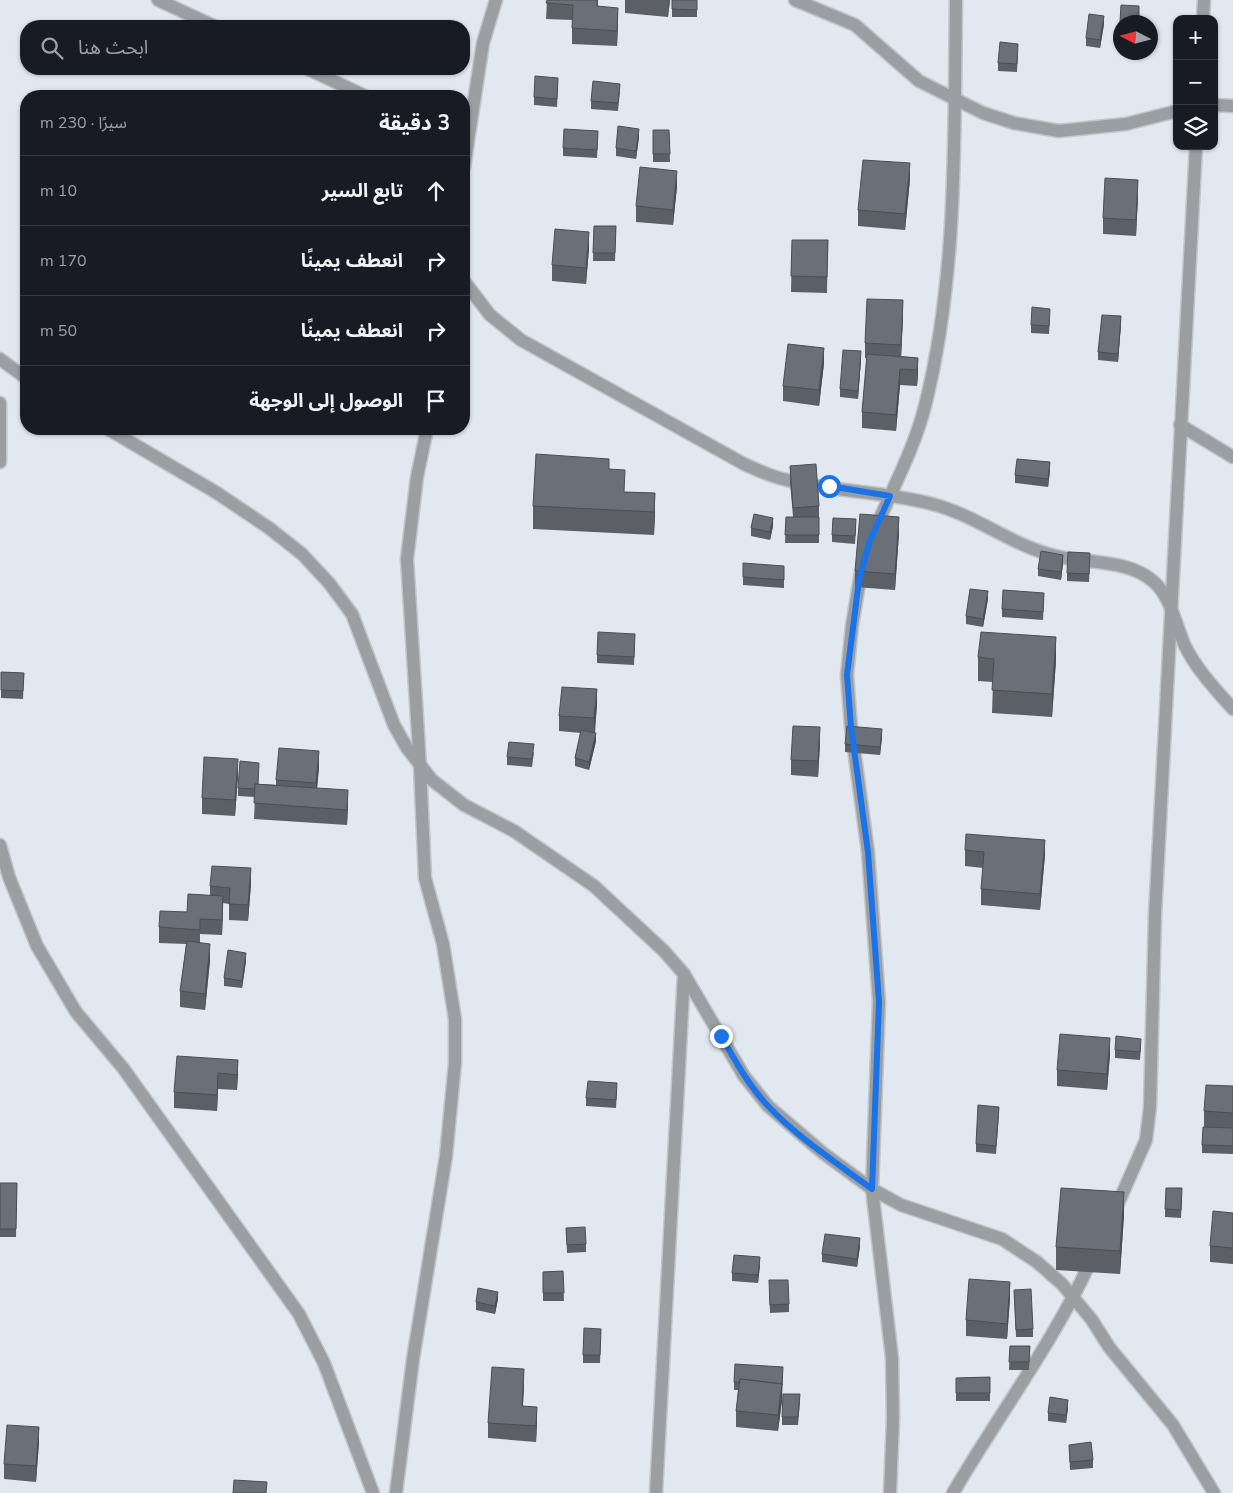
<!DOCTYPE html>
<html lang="ar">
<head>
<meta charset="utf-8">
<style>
  :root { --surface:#171b24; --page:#242831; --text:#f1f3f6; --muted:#9ea1a6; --line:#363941 }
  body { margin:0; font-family:"Nunito Sans","Noto Sans Arabic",sans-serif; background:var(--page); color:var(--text); direction:rtl }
  .controls { position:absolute; right:15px; top:15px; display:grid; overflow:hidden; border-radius:10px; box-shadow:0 1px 4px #0004 }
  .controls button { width:45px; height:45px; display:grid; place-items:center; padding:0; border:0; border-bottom:1px solid var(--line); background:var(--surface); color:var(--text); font:25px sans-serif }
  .compass { position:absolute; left:1113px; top:15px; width:45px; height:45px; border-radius:50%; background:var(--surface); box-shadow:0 1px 4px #0004; rotate:276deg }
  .stop { position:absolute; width:15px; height:15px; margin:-11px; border:4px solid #1a73e8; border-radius:50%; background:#fff }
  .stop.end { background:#1a73e8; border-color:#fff; box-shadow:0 1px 5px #0008 }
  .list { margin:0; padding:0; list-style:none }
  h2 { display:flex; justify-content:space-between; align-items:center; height:65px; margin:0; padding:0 20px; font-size:21px }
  h2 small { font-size:16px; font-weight:400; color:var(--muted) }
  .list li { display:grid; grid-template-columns:32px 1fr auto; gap:15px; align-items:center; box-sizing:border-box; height:70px; padding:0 20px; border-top:1px solid var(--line) }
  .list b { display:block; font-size:19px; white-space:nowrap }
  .list em { font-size:16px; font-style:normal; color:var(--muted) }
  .icon { flex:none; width:28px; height:28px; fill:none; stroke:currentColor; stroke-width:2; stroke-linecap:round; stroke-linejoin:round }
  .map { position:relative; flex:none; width:1233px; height:1493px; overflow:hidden; direction:ltr }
  .search { position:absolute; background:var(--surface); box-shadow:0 1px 4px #0004; left:20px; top:20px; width:450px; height:55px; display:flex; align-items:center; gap:12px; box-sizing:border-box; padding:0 18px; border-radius:20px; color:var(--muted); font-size:19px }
  .panel { position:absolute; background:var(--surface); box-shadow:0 1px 4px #0004; left:20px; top:90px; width:450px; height:345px; border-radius:20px; direction:rtl }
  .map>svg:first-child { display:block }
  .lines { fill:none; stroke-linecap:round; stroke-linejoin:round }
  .minor-casing { stroke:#c1c6cd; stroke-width:15 }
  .minor { stroke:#9c9fa2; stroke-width:12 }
  .wall { fill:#5b6066 }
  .shaded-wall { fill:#4a4e53 }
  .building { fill:#6a7077; stroke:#4a4e53 }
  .route { stroke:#1a73e8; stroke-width:6 }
</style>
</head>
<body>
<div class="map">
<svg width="1233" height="1493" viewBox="0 0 1233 1493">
  <rect width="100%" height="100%" fill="#e2e8f0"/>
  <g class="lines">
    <g class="minor-casing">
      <g id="minor">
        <polyline points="158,0 214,26"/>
        <polyline points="795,0 855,25 919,81 983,113 1014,123 1059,131 1126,124 1177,111"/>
        <polyline points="1203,19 1204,0"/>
        <polyline points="308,69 365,96"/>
        <polyline points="1214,105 1233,106"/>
        <polyline points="464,167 483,43 496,0"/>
        <path d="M464,281L490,315L521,340L744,464C756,469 769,476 783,479C831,492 883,491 932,504C976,515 1012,546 1056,556C1087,564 1129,559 1154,582C1171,597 1176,626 1185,646C1197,670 1216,690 1233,709"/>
        <polyline points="0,359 26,378"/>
        <polyline points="0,403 0,462"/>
        <polyline points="1180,425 1233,457"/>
        <polyline points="108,429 217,493 269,528 302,554 329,583 352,614 394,725 407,748 432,780 464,805 514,831 594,886 664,951 684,974 744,1076 768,1106 823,1153 872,1189 901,1205 1002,1239 1037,1262 1062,1284 1092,1320 1109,1347 1173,1425 1214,1493"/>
        <path d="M874,532C892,489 915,448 926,402C958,271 954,134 956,0"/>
        <polyline points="861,572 852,626 847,675 851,727 868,852 879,1002 872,1189 892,1358 893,1419 890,1493"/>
        <polyline points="0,845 9,877 37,946 76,1012 123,1068 299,1314 324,1363 373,1493"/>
        <polyline points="1117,1206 1146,1140 1150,1107 1155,915 1196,146"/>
        <polyline points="396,1493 413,1359 446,1156 455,1063 455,1019 443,944 425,878 420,766 407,559 417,477 427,429"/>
        <polyline points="656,1493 684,974"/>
        <path d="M953,1493C999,1414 1056,1339 1093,1256"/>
      </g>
    </g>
    <use href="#minor" class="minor"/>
  </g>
  <g class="wall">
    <polygon points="547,0 598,0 598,6 618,23 617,46 572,44 572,20 546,19"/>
    <polygon points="625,0 670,0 668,17 625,13"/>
    <rect x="672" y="0" width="25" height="17"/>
    <polygon points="1120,22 1120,47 1119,47"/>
    <polygon points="1104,24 1100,48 1086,46 1086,38"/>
    <polygon points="1018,52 1017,72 998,71 998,63"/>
    <polygon points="558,85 557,107 534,105 534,97"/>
    <polygon points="620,91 618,111 591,109 591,101"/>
    <polygon points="653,130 669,130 670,162 653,162"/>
    <polygon points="639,137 636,159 616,156 616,148"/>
    <polygon points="598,139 597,158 563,156 563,148"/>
    <polygon points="910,179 905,230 858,226 858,210"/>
    <polygon points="677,186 673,225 636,222 636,206"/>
    <polygon points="1138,196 1136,236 1103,234 1103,218"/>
    <polygon points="594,226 616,226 615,261 593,261"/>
    <polygon points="792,240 828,240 827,293 791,292"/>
    <polygon points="589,248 586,284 552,281 552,265"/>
    <polygon points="903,316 901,356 918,358 918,374 917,386 900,385 896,431 862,428 862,412 867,359 865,358 865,343"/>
    <polygon points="1050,317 1049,334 1031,333 1031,325"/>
    <polygon points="1121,324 1118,362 1098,360 1098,352"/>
    <polygon points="861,359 858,399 840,397 840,389"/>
    <polygon points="824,363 819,406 783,401 783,386"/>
    <polygon points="790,466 819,506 819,543 785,543 786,517 793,517 790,482"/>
    <polygon points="1050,470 1048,487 1015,483 1015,475"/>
    <polygon points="625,492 655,493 654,535 533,529 533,506"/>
    <polygon points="773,526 770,540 751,536 751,528"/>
    <polygon points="856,527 855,544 832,542 832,535"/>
    <polygon points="899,533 895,590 855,587 855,571"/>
    <polygon points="1090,561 1089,582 1067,581 1067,573"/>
    <polygon points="743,563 784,574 784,588 743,585"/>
    <polygon points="1063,563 1061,580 1038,576 1038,569"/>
    <polygon points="988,599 983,627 966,624 966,616"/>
    <polygon points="1044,601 1043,620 1002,617 1002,609"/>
    <polygon points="635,642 634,665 597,663 597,655"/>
    <polygon points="978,657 1056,660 1052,717 992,713 993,682 978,681"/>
    <polygon points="1,672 24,673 23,699 1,698"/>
    <polygon points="597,705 595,733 596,741 589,770 575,766 575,758 581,733 559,731 559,716"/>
    <polygon points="882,737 880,755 845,752 845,744"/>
    <polygon points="820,743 818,777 791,775 791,760"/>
    <polygon points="534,752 532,767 507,765 507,757"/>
    <polygon points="319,767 317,788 348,805 347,825 254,819 255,797 238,796 238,788 259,770 258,784 276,785 276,780"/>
    <polygon points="238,775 235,816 202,814 202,798"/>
    <polygon points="965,850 1045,855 1040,910 981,905 981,889 983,868 965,866"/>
    <polygon points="251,884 248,921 229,920 229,904 223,903 222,935 200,934 200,943 210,960 205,1010 180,1007 180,991 186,944 159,943 159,927 187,912 210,895 210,886"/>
    <polygon points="246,961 242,988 224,986 224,978"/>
    <polygon points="1141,1047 1140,1060 1115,1058 1115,1050"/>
    <polygon points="1110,1054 1107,1090 1057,1086 1057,1070"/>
    <polygon points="238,1060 237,1090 218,1089 217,1111 174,1108 174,1092"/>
    <polygon points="1233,1086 1233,1154 1202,1153 1202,1145 1204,1127 1204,1111"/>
    <polygon points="617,1091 616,1108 586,1106 586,1098"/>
    <polygon points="999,1115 996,1154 976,1152 976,1144"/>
    <polygon points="0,1183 17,1183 16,1237 0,1237"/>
    <polygon points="1182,1196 1181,1218 1165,1217 1165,1209"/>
    <polygon points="1233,1213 1233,1264 1210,1262 1210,1246"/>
    <polygon points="1124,1215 1120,1274 1056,1270 1056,1247"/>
    <polygon points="566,1228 586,1244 586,1252 567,1253"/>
    <polygon points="860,1246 857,1267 822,1262 822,1254"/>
    <polygon points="760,1265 758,1283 732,1281 732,1273"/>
    <polygon points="563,1271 564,1301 543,1301 543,1272"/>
    <polygon points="769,1288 789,1304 789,1312 770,1313"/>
    <polygon points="1014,1290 1033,1329 1033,1337 1016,1337"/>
    <polygon points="1010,1298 1007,1339 966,1336 966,1320"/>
    <polygon points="498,1299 495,1314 476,1310 476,1302"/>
    <polygon points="601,1337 600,1363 583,1363 583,1355"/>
    <polygon points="1010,1346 1030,1346 1029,1370 1009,1370"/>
    <polygon points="783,1375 782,1400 778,1431 736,1427 736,1411 738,1390 734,1390 734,1382"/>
    <polygon points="990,1377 990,1401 956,1401 956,1378"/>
    <polygon points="524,1384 523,1406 537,1423 536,1442 488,1438 488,1423"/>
    <polygon points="800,1402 798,1425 782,1425 782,1417"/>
    <polygon points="1068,1408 1066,1423 1048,1421 1048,1413"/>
    <polygon points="39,1442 36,1482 4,1479 4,1464"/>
    <polygon points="1069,1445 1093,1460 1093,1468 1070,1470"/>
  </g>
  <g class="shaded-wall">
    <polygon points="669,0 670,0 668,17"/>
    <polygon points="618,8 618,23 617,46 617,31"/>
    <polygon points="1104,16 1104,24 1100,48 1100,40"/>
    <polygon points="639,129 639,137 636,159 636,151"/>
    <polygon points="910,163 910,179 905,230 905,214"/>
    <polygon points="677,171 677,186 673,225 673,210"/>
    <polygon points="1138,180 1138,196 1136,236 1136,220"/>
    <polygon points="589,232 589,248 586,284 586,268"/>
    <polygon points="903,300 903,316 901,360 901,345"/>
    <polygon points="1121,316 1121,324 1118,362 1118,354"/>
    <polygon points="824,348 824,363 819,406 819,390"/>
    <polygon points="861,351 861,359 858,399 858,391"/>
    <polygon points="918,358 918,374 917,386 917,370"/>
    <polygon points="900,369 900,385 896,431 896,415"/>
    <polygon points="1050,462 1050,470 1048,487 1048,479"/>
    <polygon points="655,493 655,517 654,535 654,512"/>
    <polygon points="899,517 899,533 895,590 895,574"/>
    <polygon points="773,518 773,526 770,540 770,532"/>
    <polygon points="1063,555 1063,563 1061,580 1061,572"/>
    <polygon points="988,591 988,599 983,627 983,619"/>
    <polygon points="1056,637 1056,660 1052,717 1052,694"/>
    <polygon points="597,689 597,705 594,734 594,718"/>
    <polygon points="820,727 820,743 818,777 818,761"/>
    <polygon points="882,729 882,737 880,755 880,747"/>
    <polygon points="596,733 596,741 589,770 589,762"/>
    <polygon points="319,751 319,767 316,799 316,783"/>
    <polygon points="238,759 238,775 235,816 235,800"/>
    <polygon points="348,790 348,805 347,825 347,810"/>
    <polygon points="1045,840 1045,855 1040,910 1040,894"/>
    <polygon points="251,868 251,884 248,921 248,905"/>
    <polygon points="223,896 223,912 222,935 222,920"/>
    <polygon points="210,944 210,960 205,1010 205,994"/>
    <polygon points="246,953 246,961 242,988 242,981"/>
    <polygon points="1110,1038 1110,1054 1107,1090 1107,1074"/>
    <polygon points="238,1060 238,1076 237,1090 237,1075"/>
    <polygon points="218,1073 218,1089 217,1111 217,1095"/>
    <polygon points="1124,1192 1124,1215 1120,1274 1120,1251"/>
    <polygon points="860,1238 860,1246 857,1267 857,1259"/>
    <polygon points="760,1257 760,1265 758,1283 758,1275"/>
    <polygon points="1010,1282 1010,1298 1007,1339 1007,1324"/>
    <polygon points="498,1292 498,1299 495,1314 495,1306"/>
    <polygon points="524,1369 524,1384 522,1422 522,1406"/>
    <polygon points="782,1384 782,1400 778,1431 778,1415"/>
    <polygon points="1068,1400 1068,1408 1066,1423 1066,1415"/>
    <polygon points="537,1407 537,1423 536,1442 536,1426"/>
    <polygon points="39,1427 39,1442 36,1482 36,1466"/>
  </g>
  <g class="building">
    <polygon points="547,0 597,0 597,6 618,8 617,31 572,28 573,5 546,3"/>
    <polygon points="672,0 697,0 697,10 672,9"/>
    <polygon points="1121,5 1139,6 1139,22 1120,22 1120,39 1119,39"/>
    <polygon points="1089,14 1104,16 1100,40 1086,38"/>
    <polygon points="1000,42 1018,44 1017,64 998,63"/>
    <polygon points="535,76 558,78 557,99 534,97"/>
    <polygon points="593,81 620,84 618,103 591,101"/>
    <polygon points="618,126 639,129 636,151 616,148"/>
    <polygon points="564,129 598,131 597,150 563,148"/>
    <polygon points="653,130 669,130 670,154 653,154"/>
    <polygon points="863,160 910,163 905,214 858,210"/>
    <polygon points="640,167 677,171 673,210 636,206"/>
    <polygon points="1105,178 1138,180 1136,220 1103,218"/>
    <polygon points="594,226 616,226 615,253 593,253"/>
    <polygon points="555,229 589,232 586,268 552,265"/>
    <polygon points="792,240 828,240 827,277 791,276"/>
    <polygon points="867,299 903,300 901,345 865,343"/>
    <polygon points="1032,307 1050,309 1049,326 1031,325"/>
    <polygon points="1102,315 1121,316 1118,354 1098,352"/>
    <polygon points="788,344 824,348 819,390 783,386"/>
    <polygon points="843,350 861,351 858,391 840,389"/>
    <polygon points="867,354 918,358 917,370 900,369 896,415 862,412"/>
    <polygon points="536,454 609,459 609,469 625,470 624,492 655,493 654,512 533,506"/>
    <polygon points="1017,459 1050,462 1048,479 1015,475"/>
    <polygon points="816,464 819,506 793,508 790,466"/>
    <polygon points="754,514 773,518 770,532 751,528"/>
    <polygon points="860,514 899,517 895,574 855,571"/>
    <polygon points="786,517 819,517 819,535 785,535"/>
    <polygon points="833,518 856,519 855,536 832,535"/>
    <polygon points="1041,551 1063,555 1061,572 1038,569"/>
    <polygon points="1068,552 1090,553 1089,574 1067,573"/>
    <polygon points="743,563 784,566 784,580 743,577"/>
    <polygon points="970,589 988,591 983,619 966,616"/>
    <polygon points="1003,590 1044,593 1043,612 1002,609"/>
    <polygon points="598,632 635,634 634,657 597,655"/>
    <polygon points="981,632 1056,637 1052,694 992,690 994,659 978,657"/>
    <polygon points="1,672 24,673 23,691 1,690"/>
    <polygon points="562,687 597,689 594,718 559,716"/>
    <polygon points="793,726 820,727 818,761 791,760"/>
    <polygon points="847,726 882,729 880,747 845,744"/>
    <polygon points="581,730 596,733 589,762 575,758"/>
    <polygon points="509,742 534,744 532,759 507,757"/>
    <polygon points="279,748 319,751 316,783 276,780"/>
    <polygon points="204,757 238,759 235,800 202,798"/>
    <polygon points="240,761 259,763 258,784 255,784 255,789 238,788"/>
    <polygon points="255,784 348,790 347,810 254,803"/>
    <polygon points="966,834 1045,840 1040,894 981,889 984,852 965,850"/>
    <polygon points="212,866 251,868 248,905 229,904 230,888 210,886"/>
    <polygon points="188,894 223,896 222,920 200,919 200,930 159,927 160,911 187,912"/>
    <polygon points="187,941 210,944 205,994 180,991"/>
    <polygon points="228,950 246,953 242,981 224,978"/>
    <polygon points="1060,1034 1110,1038 1107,1074 1057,1070"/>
    <polygon points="1116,1036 1141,1039 1140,1052 1115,1050"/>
    <polygon points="177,1056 238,1060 237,1075 218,1073 217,1095 174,1092"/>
    <polygon points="588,1081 617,1083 616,1100 586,1098"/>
    <polygon points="1206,1085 1233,1086 1233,1113 1204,1111"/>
    <polygon points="978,1105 999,1107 996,1146 976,1144"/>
    <polygon points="1203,1127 1233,1128 1233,1146 1202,1145"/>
    <polygon points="0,1183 17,1183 16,1229 0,1229"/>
    <polygon points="1061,1188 1124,1192 1120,1251 1056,1247"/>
    <polygon points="1166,1188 1182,1188 1181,1210 1165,1209"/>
    <polygon points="1213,1211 1233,1213 1233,1248 1210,1246"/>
    <polygon points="585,1227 586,1244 567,1245 566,1228"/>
    <polygon points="825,1234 860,1238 857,1259 822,1254"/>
    <polygon points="734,1255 760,1257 758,1275 732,1273"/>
    <polygon points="563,1271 564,1293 543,1293 543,1272"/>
    <polygon points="969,1279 1010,1282 1007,1324 966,1320"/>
    <polygon points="769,1280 788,1280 789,1304 770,1305"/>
    <polygon points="478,1288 498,1292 495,1306 476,1302"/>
    <polygon points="1031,1289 1033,1329 1016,1330 1014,1290"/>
    <polygon points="584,1328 601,1329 600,1355 583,1355"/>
    <polygon points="1010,1346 1030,1346 1029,1362 1009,1362"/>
    <polygon points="735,1364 783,1367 782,1385 782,1384 740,1379 739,1382 734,1382"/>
    <polygon points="492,1367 524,1369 522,1406 537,1407 536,1426 488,1423"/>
    <polygon points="990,1377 990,1393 956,1393 956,1378"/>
    <polygon points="740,1379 782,1384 778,1415 736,1411"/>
    <polygon points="783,1394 800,1394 798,1417 782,1417"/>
    <polygon points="1050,1397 1068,1400 1066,1415 1048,1413"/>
    <polygon points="7,1425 39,1427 36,1466 4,1464"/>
    <polygon points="1091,1442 1093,1460 1070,1462 1069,1445"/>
    <polygon points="234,1480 267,1482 266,1493 233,1493"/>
  </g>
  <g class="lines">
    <path class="route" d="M721,1036C735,1060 748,1085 768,1106C797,1137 838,1164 872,1189L879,1002L868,852L851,727L847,675L859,580L869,543L890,496L829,486"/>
  </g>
</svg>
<div class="controls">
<button>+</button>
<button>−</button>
<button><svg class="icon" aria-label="layers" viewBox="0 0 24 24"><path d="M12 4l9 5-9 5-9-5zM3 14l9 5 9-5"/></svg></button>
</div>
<svg class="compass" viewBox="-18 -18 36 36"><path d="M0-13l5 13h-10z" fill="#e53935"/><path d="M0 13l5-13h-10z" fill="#9ea1a6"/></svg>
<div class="stop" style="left:829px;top:486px"></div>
<div class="stop end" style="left:721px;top:1036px"></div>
<div class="search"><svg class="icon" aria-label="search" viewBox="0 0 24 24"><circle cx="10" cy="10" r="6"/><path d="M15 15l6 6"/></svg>ابحث هنا</div>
<section class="panel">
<h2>3 دقيقة<small>سيرًا · 230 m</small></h2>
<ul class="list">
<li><svg class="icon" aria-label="ahead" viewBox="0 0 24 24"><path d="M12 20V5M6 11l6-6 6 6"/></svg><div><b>تابع السير</b></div><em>10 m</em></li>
<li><svg class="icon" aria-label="right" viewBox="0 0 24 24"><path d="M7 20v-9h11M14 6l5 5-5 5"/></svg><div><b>انعطف يمينًا</b></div><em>170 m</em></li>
<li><svg class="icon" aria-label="right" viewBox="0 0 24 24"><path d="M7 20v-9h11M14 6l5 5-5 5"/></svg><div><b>انعطف يمينًا</b></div><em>50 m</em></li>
<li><svg class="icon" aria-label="arrive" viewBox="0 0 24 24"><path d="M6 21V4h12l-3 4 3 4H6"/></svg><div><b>الوصول إلى الوجهة</b></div></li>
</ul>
</section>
</div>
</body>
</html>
